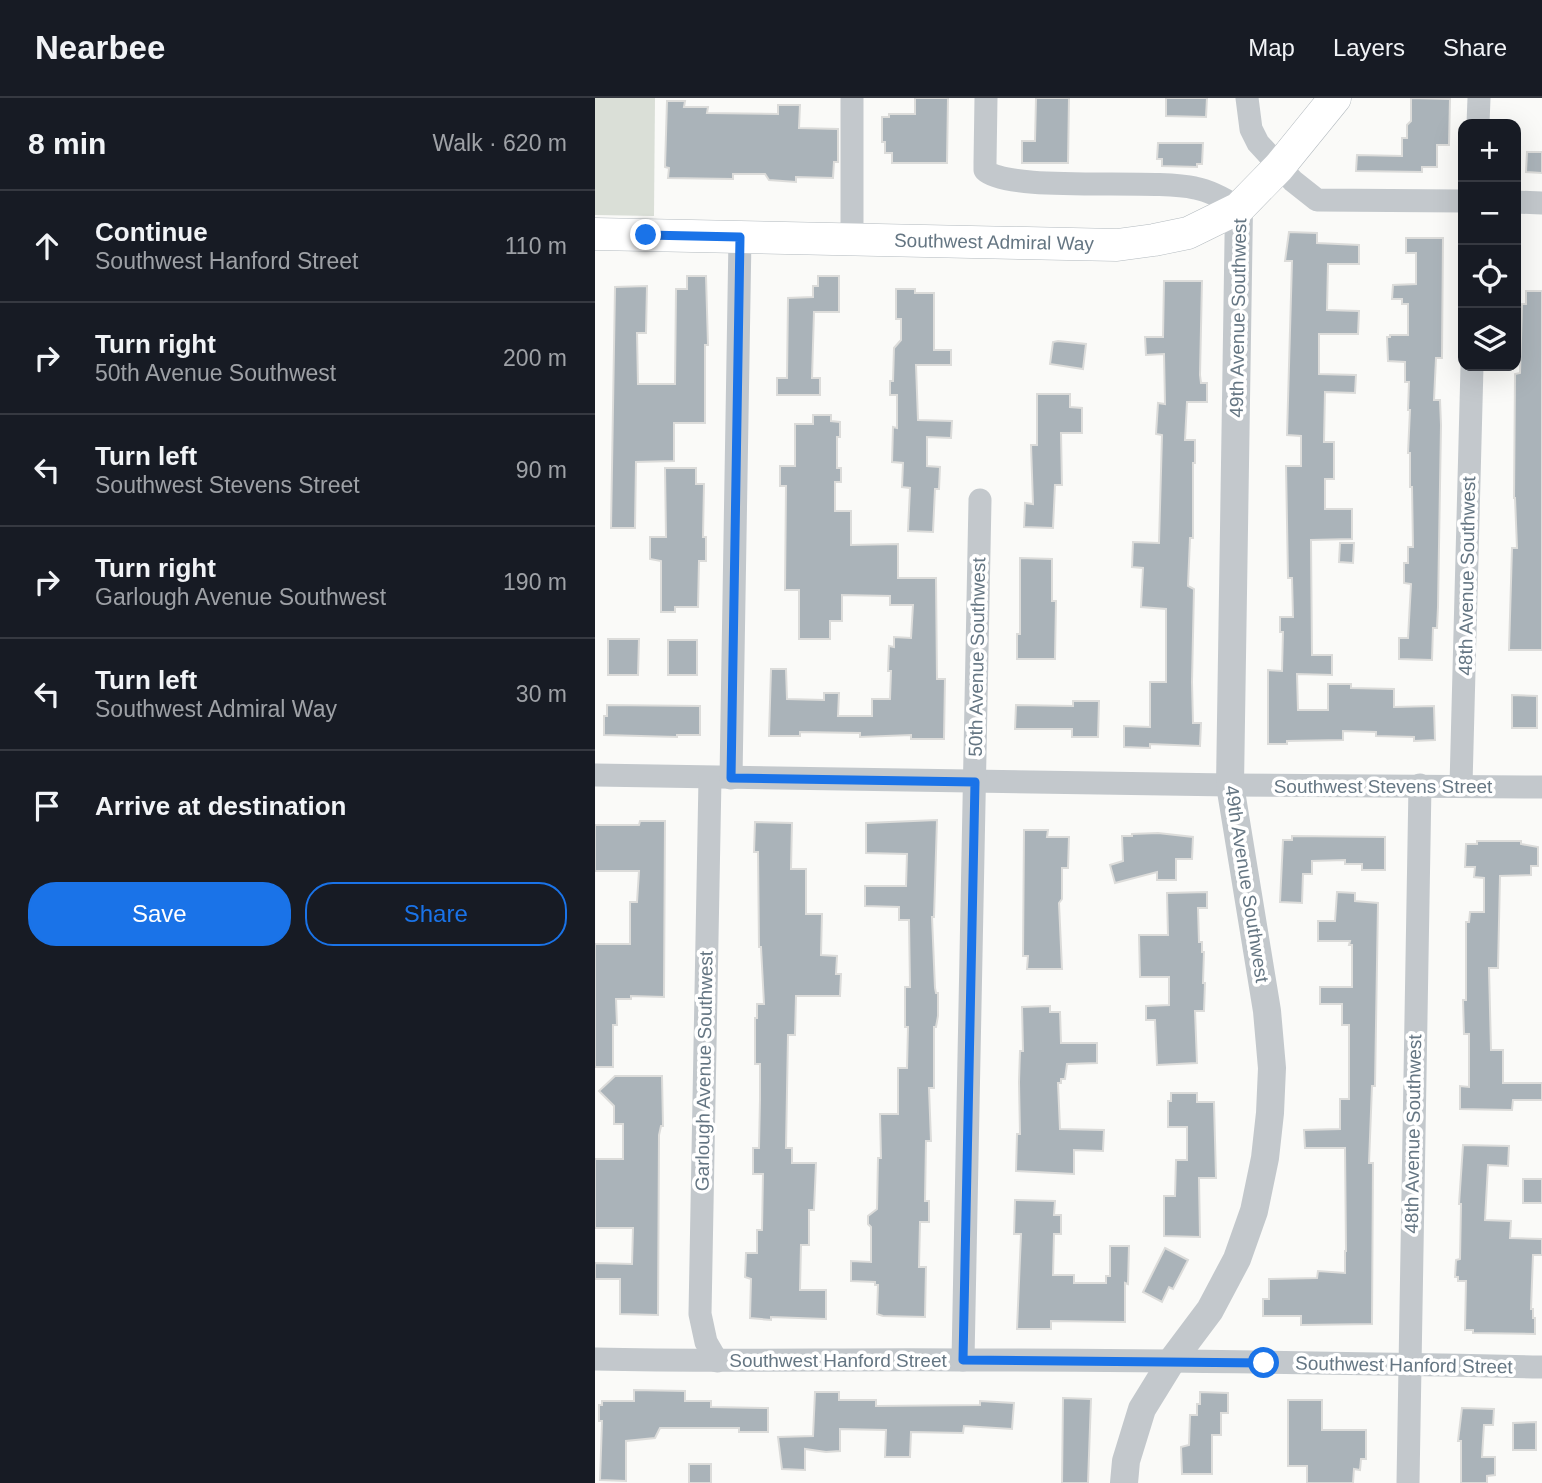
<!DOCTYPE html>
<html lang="en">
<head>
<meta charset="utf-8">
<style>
  :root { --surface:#171b24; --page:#242831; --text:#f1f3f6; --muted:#9ea1a6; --line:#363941; --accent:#1a73e8 }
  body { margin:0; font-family:Arial,sans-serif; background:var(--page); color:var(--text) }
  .controls { position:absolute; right:21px; top:21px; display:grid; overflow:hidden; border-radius:14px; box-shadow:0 7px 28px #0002 }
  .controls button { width:63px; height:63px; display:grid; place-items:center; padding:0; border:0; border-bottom:2px solid var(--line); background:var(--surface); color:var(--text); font:35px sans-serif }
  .stop { position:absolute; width:21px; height:21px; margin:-16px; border:5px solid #1a73e8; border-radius:50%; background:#fff }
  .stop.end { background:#1a73e8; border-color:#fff; box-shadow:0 2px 7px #0008 }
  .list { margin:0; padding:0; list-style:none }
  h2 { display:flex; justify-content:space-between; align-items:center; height:91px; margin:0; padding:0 28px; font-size:30px }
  h2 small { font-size:23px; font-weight:400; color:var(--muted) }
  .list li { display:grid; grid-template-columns:46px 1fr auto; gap:21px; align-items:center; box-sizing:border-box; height:112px; padding:0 28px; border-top:2px solid var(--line) }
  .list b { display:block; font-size:26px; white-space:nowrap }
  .list p { margin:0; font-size:23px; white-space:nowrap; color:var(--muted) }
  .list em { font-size:23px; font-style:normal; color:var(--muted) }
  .actions { display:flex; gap:14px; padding:21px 28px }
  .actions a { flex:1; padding:16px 0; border:2px solid var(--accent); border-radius:28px; text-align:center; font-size:24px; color:var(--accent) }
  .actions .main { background:var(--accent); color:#fff }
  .icon { flex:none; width:38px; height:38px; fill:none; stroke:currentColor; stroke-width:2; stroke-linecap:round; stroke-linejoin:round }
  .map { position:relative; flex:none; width:947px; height:1385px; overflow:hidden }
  header { display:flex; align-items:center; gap:42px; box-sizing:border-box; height:98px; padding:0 35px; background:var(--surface); border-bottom:2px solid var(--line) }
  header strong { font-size:33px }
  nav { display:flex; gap:38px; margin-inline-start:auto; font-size:24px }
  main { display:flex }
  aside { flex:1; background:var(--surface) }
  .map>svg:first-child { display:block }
  .green { fill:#dadfd7 }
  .building { fill:#aab3b9; stroke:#dcdcda; stroke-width:2 }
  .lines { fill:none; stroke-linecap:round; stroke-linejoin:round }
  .secondary-casing { stroke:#b3babf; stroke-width:33 }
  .minor { stroke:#c3c8cc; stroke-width:23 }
  .tertiary { stroke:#c3c8cc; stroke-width:28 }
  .secondary { stroke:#fff; stroke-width:32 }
  .route { stroke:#1a73e8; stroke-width:9 }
  .labels { text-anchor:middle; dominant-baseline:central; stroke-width:7; stroke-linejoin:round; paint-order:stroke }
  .street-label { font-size:19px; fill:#657683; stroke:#fff }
</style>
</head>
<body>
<header>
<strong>Nearbee</strong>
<nav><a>Map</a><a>Layers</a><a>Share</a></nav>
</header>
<main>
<aside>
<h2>8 min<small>Walk · 620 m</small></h2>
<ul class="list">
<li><svg class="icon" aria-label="ahead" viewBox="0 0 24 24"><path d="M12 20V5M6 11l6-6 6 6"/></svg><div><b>Continue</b><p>Southwest Hanford Street</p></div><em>110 m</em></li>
<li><svg class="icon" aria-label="right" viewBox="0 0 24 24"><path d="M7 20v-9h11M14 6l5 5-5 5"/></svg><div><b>Turn right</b><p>50th Avenue Southwest</p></div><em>200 m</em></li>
<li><svg class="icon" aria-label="left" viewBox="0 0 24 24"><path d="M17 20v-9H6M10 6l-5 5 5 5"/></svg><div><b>Turn left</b><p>Southwest Stevens Street</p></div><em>90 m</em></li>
<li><svg class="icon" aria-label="right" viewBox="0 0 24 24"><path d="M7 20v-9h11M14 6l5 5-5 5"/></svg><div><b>Turn right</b><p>Garlough Avenue Southwest</p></div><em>190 m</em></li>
<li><svg class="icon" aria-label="left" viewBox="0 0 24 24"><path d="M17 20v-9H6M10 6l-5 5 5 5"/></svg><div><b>Turn left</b><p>Southwest Admiral Way</p></div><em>30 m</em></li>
<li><svg class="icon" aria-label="arrive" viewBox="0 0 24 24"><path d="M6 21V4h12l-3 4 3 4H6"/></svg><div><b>Arrive at destination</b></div></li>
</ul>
<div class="actions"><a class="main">Save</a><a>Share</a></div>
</aside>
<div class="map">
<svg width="947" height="1385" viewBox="0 0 947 1385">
  <rect width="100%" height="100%" fill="#fafaf8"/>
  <polygon class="green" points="0,0 60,0 59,118 0,117"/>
  <g class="building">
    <polygon points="320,0 353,0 352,65 297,65 297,55 290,55 290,44 287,44 287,19 294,19 294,16 320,16"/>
    <polygon points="441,0 474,0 473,65 427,65 427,43 440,43"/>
    <polygon points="571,0 612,0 611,19 571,18"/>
    <polygon points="816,0 855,1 854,47 842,47 842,69 827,69 827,74 761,73 762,57 807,58 807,40 812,40 812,27 816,23"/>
    <polygon points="72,3 90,3 89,9 113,9 112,15 183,16 183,7 205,7 204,30 243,31 243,64 239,64 238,80 201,79 201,84 174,82 170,76 138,76 138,81 73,80 74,70 70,69"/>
    <polygon points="563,45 608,45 607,66 602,66 602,69 567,68 567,61 562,61"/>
    <polygon points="932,54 947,54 947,75 931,74"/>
    <polygon points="694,134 722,135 722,145 764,147 764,166 733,166 732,212 764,213 763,236 724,236 724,276 761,277 760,295 730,294 729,344 739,344 739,381 730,381 730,411 757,411 757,441 716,442 717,557 737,557 737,577 702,576 703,612 733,612 733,586 756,586 756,590 799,591 799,609 839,608 840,642 819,643 819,639 781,638 781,634 748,633 748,642 692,643 692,646 673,646 673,572 687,573 688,534 685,534 685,519 698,519 697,480 693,480 691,368 706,368 706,338 692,337 697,163 690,163"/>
    <polygon points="811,140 848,140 847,260 841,260 839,302 845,302 846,327 843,509 842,530 838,530 837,562 804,561 804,540 813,540 816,486 809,485 809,465 813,465 813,449 818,449 817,389 815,389 815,355 813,355 815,312 813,312 814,284 810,284 810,264 793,263 792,239 795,239 795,237 813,237 813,206 807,206 807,201 797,201 798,187 821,186 821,155 811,155"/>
    <polygon points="92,178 111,178 113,247 110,247 110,325 79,325 79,363 41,364 40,430 16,430 20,189 52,188 51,235 42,235 43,286 80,286 81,191 92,191"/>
    <polygon points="223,178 244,178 244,214 219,214 217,280 225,280 225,297 182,297 182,280 192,280 193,200 218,199 218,188 223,188"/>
    <polygon points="569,183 607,183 605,277 606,285 612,285 612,304 592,304 590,342 600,342 600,365 598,365 598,440 595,440 593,488 599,491 597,584 598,625 606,625 605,648 555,646 555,650 529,649 529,628 555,629 555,584 571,584 571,511 546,509 548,470 537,469 538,444 564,445 567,337 561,336 563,305 570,306 569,256 551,257 550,239 568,239"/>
    <polygon points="301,191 320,191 320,195 339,195 339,252 356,252 356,267 321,267 323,322 357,323 356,340 332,339 332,368 345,369 344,391 340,391 338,434 313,433 315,390 307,389 308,365 297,364 298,329 302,330 302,297 295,297 295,283 298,283 299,250 306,242 306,221 301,221"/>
    <polygon points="931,193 947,193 947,552 914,552 917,450 922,450 920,400 919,400 920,276 925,275 927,206 931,206"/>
    <polygon points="463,243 491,246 488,271 455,266 458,244"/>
    <polygon points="442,296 475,296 475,309 487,310 487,335 466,335 467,387 460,387 458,430 429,429 430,405 438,406 436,347 442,347"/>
    <polygon points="218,317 236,317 236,323 245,324 245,339 242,339 242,370 246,370 246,384 240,384 240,413 256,413 256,447 303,446 303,480 341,480 342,581 350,581 349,641 316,641 316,637 265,639 265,635 205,634 205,638 174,638 176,571 191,571 192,601 229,602 229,595 244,595 243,618 277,618 277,601 295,601 296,573 293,573 294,548 299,549 299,539 316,540 318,507 295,507 295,498 247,497 247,523 235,523 235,541 204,541 204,492 190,492 191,388 185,388 185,368 200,368 200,326 218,326"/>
    <polygon points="70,370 101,370 101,386 109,386 108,439 111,439 111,463 104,463 103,509 80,509 80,514 66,514 66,463 55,461 55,439 71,439"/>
    <polygon points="745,445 759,445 758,465 744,464"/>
    <polygon points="425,460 457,461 457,503 461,503 460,561 422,561 422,536 425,536"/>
    <polygon points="13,541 44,541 43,577 13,577"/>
    <rect x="73" y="542" width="29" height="35"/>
    <polygon points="917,597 942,598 942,630 917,630"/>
    <polygon points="478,603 504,603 503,639 477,639 477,631 420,631 421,607 478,608"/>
    <polygon points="12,607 105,608 105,637 82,637 82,639 9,637 9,618 12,618"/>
    <polygon points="342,722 339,819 337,819 340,890 341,895 343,895 343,918 341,929 339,929 339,990 334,990 336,1043 331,1043 330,1103 334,1103 334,1124 325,1124 324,1169 331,1169 330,1219 288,1218 282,1216 283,1187 280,1187 280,1184 256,1183 256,1163 276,1164 276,1129 273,1126 273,1118 282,1111 283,1060 286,1060 285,1016 303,1016 303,970 312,970 313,929 310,929 310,889 315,889 314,822 304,822 304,809 270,808 270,788 311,788 312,756 271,755 271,725"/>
    <polygon points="45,723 70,723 69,899 36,898 36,901 21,901 22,927 18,927 18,969 0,969 0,846 35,846 35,804 42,804 44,773 0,773 0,727 44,727"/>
    <polygon points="160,724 197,725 196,771 211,771 211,816 227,816 226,857 242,858 241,876 246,876 245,898 201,898 200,937 193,937 191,1050 197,1050 197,1065 221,1065 219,1112 214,1112 214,1147 206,1147 205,1192 231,1192 231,1221 176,1219 176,1222 155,1220 156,1181 150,1179 151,1155 162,1155 162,1132 167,1132 168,1076 158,1076 158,1050 164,1050 165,1001 165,966 160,966 160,920 162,920 162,906 169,906 166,849 164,849 163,754 159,754"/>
    <polygon points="429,732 453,732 452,739 474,739 473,770 467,770 467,801 464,805 467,871 432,871 433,858 428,858"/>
    <polygon points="563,735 598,739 597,761 581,761 581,782 562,782 562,774 520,785 515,767 528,763 527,738 537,738 537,736"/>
    <polygon points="697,738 790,739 790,772 767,772 767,766 750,766 750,762 717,763 717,776 708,776 707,805 685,804 688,742 697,742"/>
    <polygon points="882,743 926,743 926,746 943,749 943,768 936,768 936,777 905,778 903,870 894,870 896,952 908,952 908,985 947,985 947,1002 918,1002 917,1012 865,1011 865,988 874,989 874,936 869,936 868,902 871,902 871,824 874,824 875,814 889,814 889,780 879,779 880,769 870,769 871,746 882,746"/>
    <polygon points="612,794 612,810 603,810 604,844 607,844 607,854 609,854 608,885 610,885 609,913 600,913 602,965 562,967 560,922 551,922 551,908 574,907 574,879 545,879 544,837 573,837 572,795"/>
    <polygon points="742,794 760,795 760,803 783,805 780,988 777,988 774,1065 778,1065 777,1226 706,1227 706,1218 668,1218 668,1201 674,1201 674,1181 722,1180 723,1173 750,1175 750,1153 751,1153 750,1050 710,1050 709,1032 745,1031 745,1001 754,1001 754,927 747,927 747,906 725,906 725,889 757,889 757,847 754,847 755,843 723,843 723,823 740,823"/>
    <polygon points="455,908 455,914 465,914 466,945 502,945 502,965 472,966 470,981 466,981 466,985 463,985 465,1031 509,1032 508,1053 479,1052 479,1076 421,1073 422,1036 425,1036 424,984 425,953 428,953 427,909"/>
    <polygon points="20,978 67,978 68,1028 66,1028 64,1037 63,1217 25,1216 25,1181 0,1181 0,1165 37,1166 38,1130 0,1130 0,1061 28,1061 28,1026 19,1026 19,1008 4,993"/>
    <polygon points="576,995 602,995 602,1004 619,1004 621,1080 604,1080 605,1139 569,1138 569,1098 580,1098 581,1062 592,1062 592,1029 573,1029 573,1003 576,1003"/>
    <polygon points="868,1047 914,1048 913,1068 893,1067 890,1122 916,1123 915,1140 947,1141 947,1157 938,1157 936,1211 938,1211 938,1220 940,1220 940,1236 878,1235 878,1232 870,1232 871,1183 863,1183 863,1179 860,1179 861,1162 865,1161 866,1106 864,1106"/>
    <rect x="928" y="1081" width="19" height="24"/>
    <polygon points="420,1102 460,1103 459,1117 466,1117 466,1136 459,1136 458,1177 479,1177 479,1185 511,1185 511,1178 515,1178 515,1148 534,1148 533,1186 530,1185 530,1224 456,1223 456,1231 422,1231 426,1136 419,1136"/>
    <polygon points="570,1150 593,1162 578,1191 574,1189 567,1204 548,1194"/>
    <polygon points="39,1292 90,1293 90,1303 116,1303 116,1309 173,1310 173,1334 144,1334 144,1330 65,1330 60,1340 31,1343 31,1383 5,1382 7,1323 4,1323 4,1307 7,1307 7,1303 39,1303"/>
    <polygon points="220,1294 244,1294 244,1302 281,1302 281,1308 385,1307 385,1303 419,1305 417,1331 369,1328 368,1335 316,1334 315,1359 290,1359 291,1332 245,1331 245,1353 231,1354 210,1351 210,1372 187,1371 183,1339 218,1338"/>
    <polygon points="605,1294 633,1295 633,1315 626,1315 626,1337 617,1337 617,1376 587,1376 586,1349 594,1347 595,1317 602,1317 602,1306 605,1306"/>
    <polygon points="468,1300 496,1301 493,1385 467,1385"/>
    <polygon points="693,1302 727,1302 727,1332 771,1332 771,1361 766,1361 765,1372 759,1371 758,1385 712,1385 712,1368 693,1368"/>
    <polygon points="867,1310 899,1311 898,1327 889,1327 887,1359 900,1359 900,1377 892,1378 892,1385 866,1385 866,1343 863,1343"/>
    <polygon points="941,1324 941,1352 918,1352 918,1325"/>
    <rect x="94" y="1366" width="22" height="19"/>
  </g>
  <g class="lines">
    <g class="secondary-casing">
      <polyline id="secondary" points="0,136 522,147 559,142 593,135 644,110 684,69 740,0"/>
    </g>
    <g class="minor">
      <path d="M391,0L390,65V72C413,95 558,80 600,90C616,93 630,101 644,110"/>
      <polyline points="652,0 656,31 663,45 698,83 722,102 868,103"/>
      <polyline points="883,26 884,0"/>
      <polyline points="921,104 947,105"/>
      <polyline points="257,140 257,0"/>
      <polyline points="0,677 635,687 947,689"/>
      <polyline points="115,680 105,1216 111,1244 122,1263"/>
      <polyline points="136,680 145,139"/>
      <polyline points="866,687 877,268"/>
      <path d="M0,1261C123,1264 247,1261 370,1262C562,1262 755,1265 947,1269"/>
      <polyline points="368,1262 385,402"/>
      <polyline points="813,1385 825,687"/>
    </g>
    <polyline class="tertiary" points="529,1385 531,1363 547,1311 576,1264 615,1212 642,1161 659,1113 670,1060 675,1015 677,970 672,913 635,687 644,110"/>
    <use href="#secondary" class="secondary"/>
  </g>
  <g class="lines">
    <polyline class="route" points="51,137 145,139 136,680 380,684 368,1262 669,1265"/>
  </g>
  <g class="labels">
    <g class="street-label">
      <text transform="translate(399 144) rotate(1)">Southwest Admiral Way</text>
      <text transform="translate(643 220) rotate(-89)">49th Avenue Southwest</text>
      <text transform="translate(872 478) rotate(-89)">48th Avenue Southwest</text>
      <text transform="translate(382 559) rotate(-89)">50th Avenue Southwest</text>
      <text x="788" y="688">Southwest Stevens Street</text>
      <text transform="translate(652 786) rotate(81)">49th Avenue Southwest</text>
      <text transform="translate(109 973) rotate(-89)">Garlough Avenue Southwest</text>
      <text transform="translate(818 1036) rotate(-89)">48th Avenue Southwest</text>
      <text x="243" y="1262">Southwest Hanford Street</text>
      <text transform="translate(809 1267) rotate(1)">Southwest Hanford Street</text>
    </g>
  </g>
</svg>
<div class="controls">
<button>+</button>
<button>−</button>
<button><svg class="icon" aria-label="locate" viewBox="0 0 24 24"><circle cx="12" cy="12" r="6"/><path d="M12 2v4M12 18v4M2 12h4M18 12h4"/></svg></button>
<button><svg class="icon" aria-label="layers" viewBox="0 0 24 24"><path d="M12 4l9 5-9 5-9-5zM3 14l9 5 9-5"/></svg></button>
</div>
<div class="stop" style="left:669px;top:1265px"></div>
<div class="stop end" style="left:51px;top:137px"></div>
</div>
</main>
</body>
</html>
